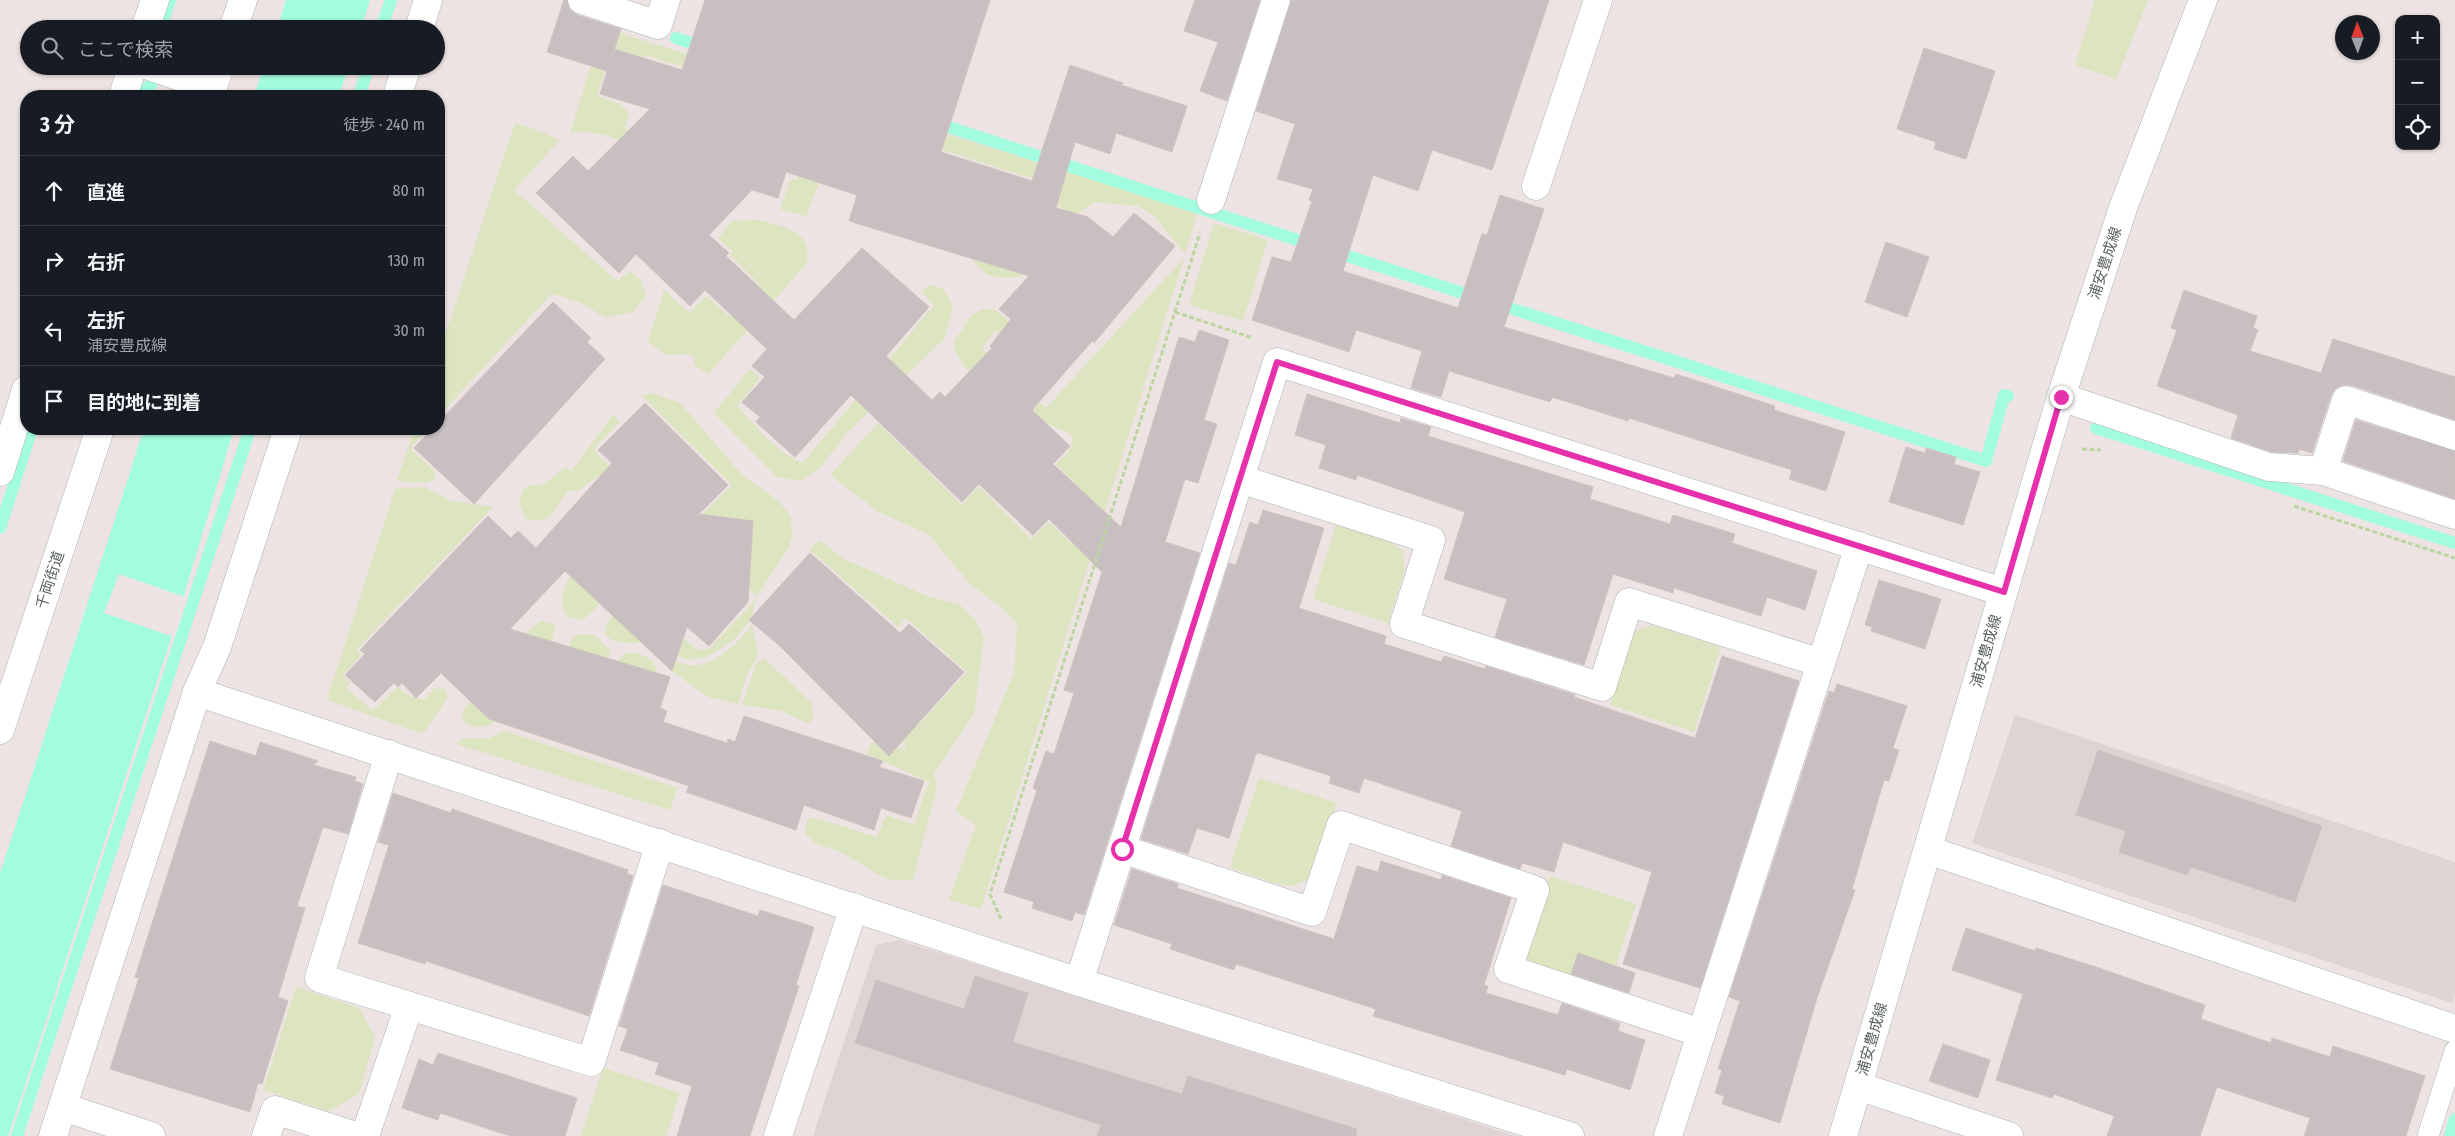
<!DOCTYPE html>
<html lang="ja">
<head>
<meta charset="utf-8">
<style>
  :root { --surface:#171b24; --page:#20242c; --text:#f1f3f6; --muted:#9ea1a6; --line:#363941 }
  body { margin:0; font-family:"Fira Sans Condensed","Noto Sans JP",sans-serif; background:var(--page); color:var(--text) }
  .controls { position:absolute; right:15px; top:15px; display:grid; overflow:hidden; border-radius:10px; box-shadow:0 1px 4px #0004 }
  .controls button { width:45px; height:45px; display:grid; place-items:center; padding:0; border:0; border-bottom:1px solid var(--line); background:var(--surface); color:var(--text); font:25px sans-serif }
  .compass { position:absolute; left:2335px; top:15px; width:45px; height:45px; border-radius:50%; background:var(--surface); box-shadow:0 1px 4px #0004; rotate:359deg }
  .stop { position:absolute; width:15px; height:15px; margin:-11px; border:4px solid #e630ac; border-radius:50%; background:#fff }
  .stop.end { background:#e630ac; border-color:#fff; box-shadow:0 1px 5px #0008 }
  .list { margin:0; padding:0; list-style:none }
  h2 { display:flex; justify-content:space-between; align-items:center; height:65px; margin:0; padding:0 20px; font-size:21px }
  h2 small { font-size:16px; font-weight:400; color:var(--muted) }
  .list li { display:grid; grid-template-columns:32px 1fr auto; gap:15px; align-items:center; box-sizing:border-box; height:70px; padding:0 20px; border-top:1px solid var(--line) }
  .list b { display:block; font-size:19px; white-space:nowrap }
  .list p { margin:0; font-size:16px; white-space:nowrap; color:var(--muted) }
  .list em { font-size:16px; font-style:normal; color:var(--muted) }
  .icon { flex:none; width:28px; height:28px; fill:none; stroke:currentColor; stroke-width:2; stroke-linecap:round; stroke-linejoin:round }
  .map { position:relative; flex:none; width:2455px; height:1136px; overflow:hidden }
  .search { position:absolute; background:var(--surface); box-shadow:0 1px 4px #0004; left:20px; top:20px; width:425px; height:55px; display:flex; align-items:center; gap:12px; box-sizing:border-box; padding:0 18px; border-radius:28px; color:var(--muted); font-size:19px }
  .panel { position:absolute; background:var(--surface); box-shadow:0 1px 4px #0004; left:20px; top:90px; width:425px; height:345px; border-radius:20px }
  .map>svg:first-child { display:block }
  .education { fill:#e0d3d4 }
  .green { fill:#dce5bf }
  .water { fill:#a2fde0 }
  .pier { fill:#ede3e2 }
  .lines { fill:none; stroke-linecap:round; stroke-linejoin:round }
  .stream { stroke:#a2fde0; stroke-width:12 }
  .building { fill:#c8bfc0; stroke:#d2c1c2; fill-rule:evenodd }
  .service-casing { stroke:#acb3b2; stroke-width:22 }
  .minor-casing { stroke:#acb3b2; stroke-width:29 }
  .tertiary-casing { stroke:#acb3b2; stroke-width:29 }
  .secondary-casing { stroke:#abb4b2; stroke-width:29 }
  .path { stroke:#bcd6a2; stroke-width:3; stroke-dasharray:5 2.5; stroke-linecap:butt }
  .service { stroke:#fff; stroke-width:21 }
  .minor { stroke:#fff; stroke-width:28 }
  .tertiary { stroke:#fff; stroke-width:28 }
  .secondary { stroke:#fff; stroke-width:28 }
  .route { stroke:#e630ac; stroke-width:6 }
  .labels { text-anchor:middle; dominant-baseline:central; stroke-width:4; stroke-linejoin:round; paint-order:stroke }
  .street-label { font-size:15px; fill:#5b6361; stroke:#fff }
</style>
</head>
<body>
<div class="map">
<svg width="2455" height="1136" viewBox="0 0 2455 1136">
  <rect width="100%" height="100%" fill="#ede3e2"/>
  <g class="education">
    <polygon points="2015,715 2455,862 2455,994 2452,1003 1972,843"/>
    <polygon points="899,940 1516,1136 813,1136 876,945"/>
  </g>
  <g class="green">
    <polygon points="2095,0 2148,0 2116,79 2075,65"/>
    <path d="M603,28L1198,212L1185,253L1154,216L1138,206L1094,202L1061,225L1064,209L1058,206L1060,196L1036,187L1037,180L645,55L642,62H608L597,96L620,104L629,114L625,128L629,134L621,142C607,132 587,131 570,133Z"/>
    <polygon points="515,123 545,133 559,141 514,190 617,281 630,271 641,281 646,296 633,312 605,318 582,303 552,293 439,416 439,354"/>
    <polygon points="801,170 821,178 806,216 780,209 790,181 797,179"/>
    <path d="M759,220C785,227 814,231 806,264L708,374L694,365V357L689,354L667,355L648,342L664,290L689,313L706,296L730,317L760,285L730,255L733,252L718,238L732,221Z"/>
    <polygon points="1214,223 1268,240 1243,321 1189,305"/>
    <path d="M977,242H1054L1020,277C997,277 987,281 973,260Z"/>
    <path d="M1184,258L981,909L949,900L976,825L956,811L1014,673L1017,623L999,605L972,586L929,535L877,511L830,475L878,423L962,505L979,486L1031,539L1049,522L1071,543L1100,513L1071,485L1074,482L1056,464C1066,455 1075,449 1071,434L1005,406L964,366L955,351L954,341L972,315L981,310L994,309L1014,326L1009,340L995,331L982,349L1046,408Z"/>
    <path d="M929,284L943,289L953,306L944,339L848,432L819,469L800,481L777,477L714,413L750,369L760,378L737,406C757,426 776,454 803,463L934,305L922,292Z"/>
    <polygon points="651,393 680,403 742,475 779,501 791,517 792,538 786,552 757,596 698,544 676,541 732,485 642,396"/>
    <polygon points="613,415 620,421 593,450 622,478 599,475 578,491 568,490 549,518 535,521 525,518 519,504 522,492 528,486 544,484 565,467 571,471"/>
    <polygon points="414,429 428,429 412,446 412,450 435,472 434,480 425,483 397,481"/>
    <polygon points="424,487 451,501 493,507 357,649 361,655 343,675 350,683 346,688 373,711 397,687 409,696 424,700 435,688 445,689 448,697 423,734 327,700 395,489"/>
    <polygon points="1336,525 1389,541 1403,552 1405,568 1388,623 1313,599"/>
    <path d="M819,540L844,559L927,596L960,605L975,620L984,637L974,714L934,774L937,787L913,879C883,887 863,862 838,851C822,843 819,850 805,833L807,821L812,817L877,837L886,815L914,825L929,782L867,754L872,742L906,750L903,741L877,722L895,704L919,724L967,672L906,618L898,627L810,550Z"/>
    <path d="M585,558L614,586C603,597 595,612 582,620L567,617C554,594 570,575 585,558Z"/>
    <path d="M627,596L645,641C633,644 596,646 608,623C612,614 621,605 627,596Z"/>
    <polygon points="756,599 751,620 735,639 707,657 687,660 676,655 680,634 697,650 709,649"/>
    <path d="M542,621L554,624L555,629L545,665L503,667L486,717L495,721C486,729 475,728 464,723L462,713C478,692 520,629 542,621Z"/>
    <path d="M752,625L758,655L748,673L738,704L708,697L669,669L662,660L664,656C671,659 679,663 686,665C712,670 738,643 752,625Z"/>
    <polygon points="1653,625 1721,647 1694,732 1610,705 1634,631"/>
    <polygon points="585,634 595,635 610,651 609,659 604,657 596,680 562,668 570,643 575,636"/>
    <path d="M633,653C647,655 659,662 656,678L618,663L624,654Z"/>
    <polygon points="764,658 812,703 813,720 807,723 780,710 742,705 756,664"/>
    <polygon points="504,731 678,788 670,810 456,744 464,738 490,738"/>
    <polygon points="1259,778 1337,803 1317,865 1307,880 1290,886 1271,882 1230,867"/>
    <polygon points="1550,876 1636,904 1608,990 1522,963"/>
    <polygon points="296,987 359,1008 375,1037 359,1094 329,1111 263,1090"/>
    <polygon points="603,1068 680,1093 666,1136 581,1136"/>
  </g>
  <g class="water">
    <polygon points="286,0 370,0 361,29 277,29"/>
    <polygon points="264,66 349,66 339,96 254,96"/>
    <polygon points="144,429 234,429 172,635 21,1097 8,1136 0,1136 0,874"/>
  </g>
  <polygon class="pier" points="119,574 185,597 174,637 104,613"/>
  <g class="lines">
    <g class="stream">
      <polyline points="160,29 170,0"/>
      <polyline points="381,29 391,0"/>
      <polyline points="676,38 707,48"/>
      <polyline points="140,96 141,92 151,85 157,66"/>
      <polyline points="359,96 369,66"/>
      <polyline points="933,122 1313,245"/>
      <polyline points="1332,251 1986,461 2004,395 2008,396"/>
      <polyline points="2096,428 2455,543"/>
      <polyline points="0,528 32,429"/>
      <polyline points="17,1136 250,429"/>
      <polyline points="2450,1136 2455,1119"/>
    </g>
  </g>
  <g class="building">
    <polygon points="564,0 567,0 570,10 577,15 621,29 607,71 547,52"/>
    <path d="M705,0H990L941,152L1032,181L1070,65L1123,83L1121,85L1187,106L1172,152L1116,133L1110,154L1075,142L1056,208L1088,217L1113,237L1134,213L1175,246L1094,343L1092,341L1032,410L1070,446L1053,464L1121,527L1179,337L1195,342L1199,330L1229,340L1204,420L1217,424L1198,483L1185,479L1165,542L1200,553L1084,915L1075,912L1072,921L1032,908L1034,902L1004,892L1037,790L1033,788L1046,751L1054,754L1074,693L1064,690L1102,572L1049,519L1033,535L979,484L962,502L851,395L795,457L756,422L760,417L742,402L765,377L752,366L767,349L705,290L690,306L636,254L619,273L536,193L573,156L588,171L650,109L600,94L614,49L682,70ZM786,172L857,195L849,221L1029,276L999,309L1011,319L990,346L992,348L945,397L940,392L932,400L886,356L929,307L862,248L794,320L726,256L729,253L709,235L752,190L778,198Z"/>
    <polygon points="1195,0 1260,0 1227,101 1200,91 1218,42 1184,31"/>
    <polygon points="1291,0 1549,0 1492,170 1432,150 1418,191 1373,175 1343,271 1458,308 1482,234 1487,235 1500,195 1544,209 1504,327 1674,378 1676,374 1775,406 1774,410 1845,432 1826,491 1789,479 1792,470 1629,418 1628,421 1552,397 1550,402 1449,371 1441,397 1411,388 1422,351 1356,330 1349,352 1252,320 1272,257 1291,262 1312,201 1309,200 1313,189 1277,179 1295,124 1256,111"/>
    <polygon points="1924,48 1995,71 1966,159 1934,149 1936,142 1897,129"/>
    <polygon points="1886,242 1929,257 1907,317 1865,302"/>
    <polygon points="2184,290 2257,316 2253,328 2258,330 2250,351 2321,373 2333,339 2455,377 2455,420 2351,385 2343,385 2336,388 2331,395 2312,453 2299,449 2298,453 2272,452 2231,438 2238,415 2157,386 2177,330 2171,328"/>
    <polygon points="553,302 591,338 587,342 605,359 474,504 414,448 432,429 439,429 439,422"/>
    <polygon points="1307,394 1400,423 1401,418 1431,427 1428,436 1593,487 1590,499 1670,524 1673,515 1735,534 1732,543 1817,571 1805,610 1767,597 1761,616 1674,588 1673,593 1613,574 1584,665 1495,637 1507,599 1444,579 1465,512 1357,475 1356,480 1319,468 1326,445 1295,435"/>
    <polygon points="645,403 728,485 699,514 753,521 748,602 709,646 687,627 672,671 565,571 510,629 670,677 660,708 667,711 663,722 727,743 728,739 735,742 744,716 883,761 879,767 924,781 911,818 881,808 874,830 804,805 796,830 686,792 689,786 489,719 441,673 416,698 402,683 398,687 394,683 375,702 345,675 365,654 360,650 488,516 511,538 518,531 536,548 612,463 598,450"/>
    <polygon points="2356,420 2455,451 2455,499 2343,461"/>
    <polygon points="1906,447 1925,453 1926,448 1956,457 1954,464 1980,472 1963,525 1889,502"/>
    <polygon points="1263,510 1324,528 1299,608 1386,636 1384,644 1441,662 1444,656 1485,669 1486,666 1575,695 1574,697 1695,738 1722,656 1799,681 1700,988 1623,964 1652,872 1563,842 1554,872 1522,863 1520,869 1451,846 1462,811 1364,778 1359,793 1329,783 1331,776 1259,753 1256,754 1229,838 1197,828 1188,854 1141,839 1229,563 1236,565 1250,522 1258,525"/>
    <polygon points="810,553 900,633 909,624 964,672 889,756 781,647 749,620"/>
    <polygon points="1879,580 1941,599 1925,649 1871,631 1872,627 1865,625"/>
    <polygon points="1837,684 1907,706 1893,748 1899,750 1889,781 1884,780 1852,889 1855,890 1817,998 1780,1123 1722,1104 1724,1096 1715,1093 1722,1070 1718,1069 1740,1001 1729,997 1829,691 1834,693"/>
    <polygon points="210,741 256,756 260,742 318,761 313,765 356,777 355,781 363,784 348,834 323,827 297,906 305,908 278,997 288,1001 262,1084 258,1083 250,1112 110,1069 139,978 135,977"/>
    <polygon points="2098,750 2322,826 2295,902 2191,867 2187,875 2119,852 2126,831 2076,815"/>
    <polygon points="393,793 451,813 452,809 628,870 627,874 633,876 589,1016 426,961 425,964 358,943 389,845 378,842"/>
    <polygon points="1381,861 1441,880 1442,875 1511,898 1484,985 1488,986 1486,993 1558,1015 1562,1003 1620,1023 1618,1031 1645,1040 1630,1090 1567,1069 1565,1075 1373,1016 1376,1009 1236,964 1234,970 1170,949 1172,944 1114,925 1132,869 1178,884 1177,888 1334,939 1357,866 1378,872"/>
    <polygon points="663,885 758,916 760,910 814,927 796,985 799,986 750,1136 677,1136 692,1086 655,1074 659,1063 620,1050 628,1029 619,1026"/>
    <polygon points="1966,928 2035,951 2036,948 2096,967 2205,1005 2201,1019 2271,1043 2272,1038 2330,1057 2333,1046 2425,1076 2406,1136 2304,1136 2310,1118 2217,1087 2200,1136 2107,1136 2114,1116 2054,1094 2052,1098 1996,1080 2023,994 1952,970"/>
    <polygon points="1578,953 1635,973 1629,993 1571,974"/>
    <polygon points="975,976 1028,993 1013,1042 1182,1094 1188,1076 1357,1129 1356,1136 1097,1136 1101,1125 855,1043 876,980 964,1009"/>
    <polygon points="1943,1044 1990,1060 1978,1098 1929,1081"/>
    <polygon points="438,1053 577,1098 565,1136 510,1136 440,1113 438,1120 402,1108 419,1059 433,1065"/>
  </g>
  <g class="lines">
    <g class="service-casing">
      <polyline id="service" points="2428,1136 2455,1051"/>
    </g>
    <g class="minor-casing">
      <g id="minor">
        <polyline points="582,0 658,25 666,0"/>
        <polyline points="145,29 155,0"/>
        <polyline points="419,29 428,0"/>
        <polyline points="149,66 213,88"/>
        <polyline points="123,96 133,66"/>
        <polyline points="397,96 407,66"/>
        <polyline points="1536,186 1598,0"/>
        <polyline points="1211,200 1276,0"/>
        <polyline points="2061,397 2269,467 2323,471 2455,515"/>
        <polyline points="2323,471 2346,400 2455,436"/>
        <polyline points="0,472 26,390"/>
        <polyline points="1240,479 1431,540 1404,624 1602,687 1629,602 1821,663"/>
        <polyline points="197,692 1079,982 1570,1136"/>
        <polyline points="389,754 319,978 591,1062 660,843"/>
        <polyline points="1122,849 1312,912 1341,825 1535,890 1508,969 1701,1033"/>
        <polyline points="1928,850 2455,1029"/>
        <polyline points="1079,982 1277,362 2003,592"/>
        <polyline points="1858,1086 2009,1136"/>
        <polyline points="63,1107 151,1136"/>
        <polyline points="53,1136 197,692 217,647 288,429"/>
        <polyline points="266,1136 275,1110 356,1136"/>
        <polyline points="365,1136 409,1006"/>
        <polyline points="778,1136 854,907"/>
        <polyline points="1668,1136 1859,546"/>
      </g>
    </g>
    <g class="tertiary-casing">
      <g id="tertiary">
        <polyline points="233,29 243,0"/>
        <polyline points="210,96 220,66"/>
        <polyline points="0,730 100,429"/>
      </g>
    </g>
    <g class="secondary-casing">
      <polyline id="secondary" points="1843,1136 2061,397 2123,208 2203,0"/>
    </g>
    <g class="path">
      <polyline points="1175,312 1253,338"/>
      <polyline points="2082,449 2101,450"/>
      <polyline points="2294,506 2455,558"/>
      <polyline points="1001,919 990,894 1200,233"/>
    </g>
    <use href="#service" class="service"/>
    <use href="#minor" class="minor"/>
    <use href="#tertiary" class="tertiary"/>
    <use href="#secondary" class="secondary"/>
  </g>
  <g class="lines">
    <polyline class="route" points="1122,849 1277,362 2004,592 2061,397"/>
  </g>
  <g class="labels">
    <g class="street-label">
      <text transform="translate(2105 263) rotate(-72)">浦安豊成線</text>
      <text transform="translate(50 580) rotate(-72)">千両街道</text>
      <text transform="translate(1986 651) rotate(-74)">浦安豊成線</text>
      <text transform="translate(1872 1039) rotate(-74)">浦安豊成線</text>
    </g>
  </g>
</svg>
<div class="controls">
<button>+</button>
<button>−</button>
<button><svg class="icon" aria-label="locate" viewBox="0 0 24 24"><circle cx="12" cy="12" r="6"/><path d="M12 2v4M12 18v4M2 12h4M18 12h4"/></svg></button>
</div>
<svg class="compass" viewBox="-18 -18 36 36"><path d="M0-13l5 13h-10z" fill="#e53935"/><path d="M0 13l5-13h-10z" fill="#9ea1a6"/></svg>
<div class="stop" style="left:1122px;top:849px"></div>
<div class="stop end" style="left:2061px;top:397px"></div>
<div class="search"><svg class="icon" aria-label="search" viewBox="0 0 24 24"><circle cx="10" cy="10" r="6"/><path d="M15 15l6 6"/></svg>ここで検索</div>
<section class="panel">
<h2>3 分<small>徒歩 · 240 m</small></h2>
<ul class="list">
<li><svg class="icon" aria-label="ahead" viewBox="0 0 24 24"><path d="M12 20V5M6 11l6-6 6 6"/></svg><div><b>直進</b></div><em>80 m</em></li>
<li><svg class="icon" aria-label="right" viewBox="0 0 24 24"><path d="M7 20v-9h11M14 6l5 5-5 5"/></svg><div><b>右折</b></div><em>130 m</em></li>
<li><svg class="icon" aria-label="left" viewBox="0 0 24 24"><path d="M17 20v-9H6M10 6l-5 5 5 5"/></svg><div><b>左折</b><p>浦安豊成線</p></div><em>30 m</em></li>
<li><svg class="icon" aria-label="arrive" viewBox="0 0 24 24"><path d="M6 21V4h12l-3 4 3 4H6"/></svg><div><b>目的地に到着</b></div></li>
</ul>
</section>
</div>
</body>
</html>
